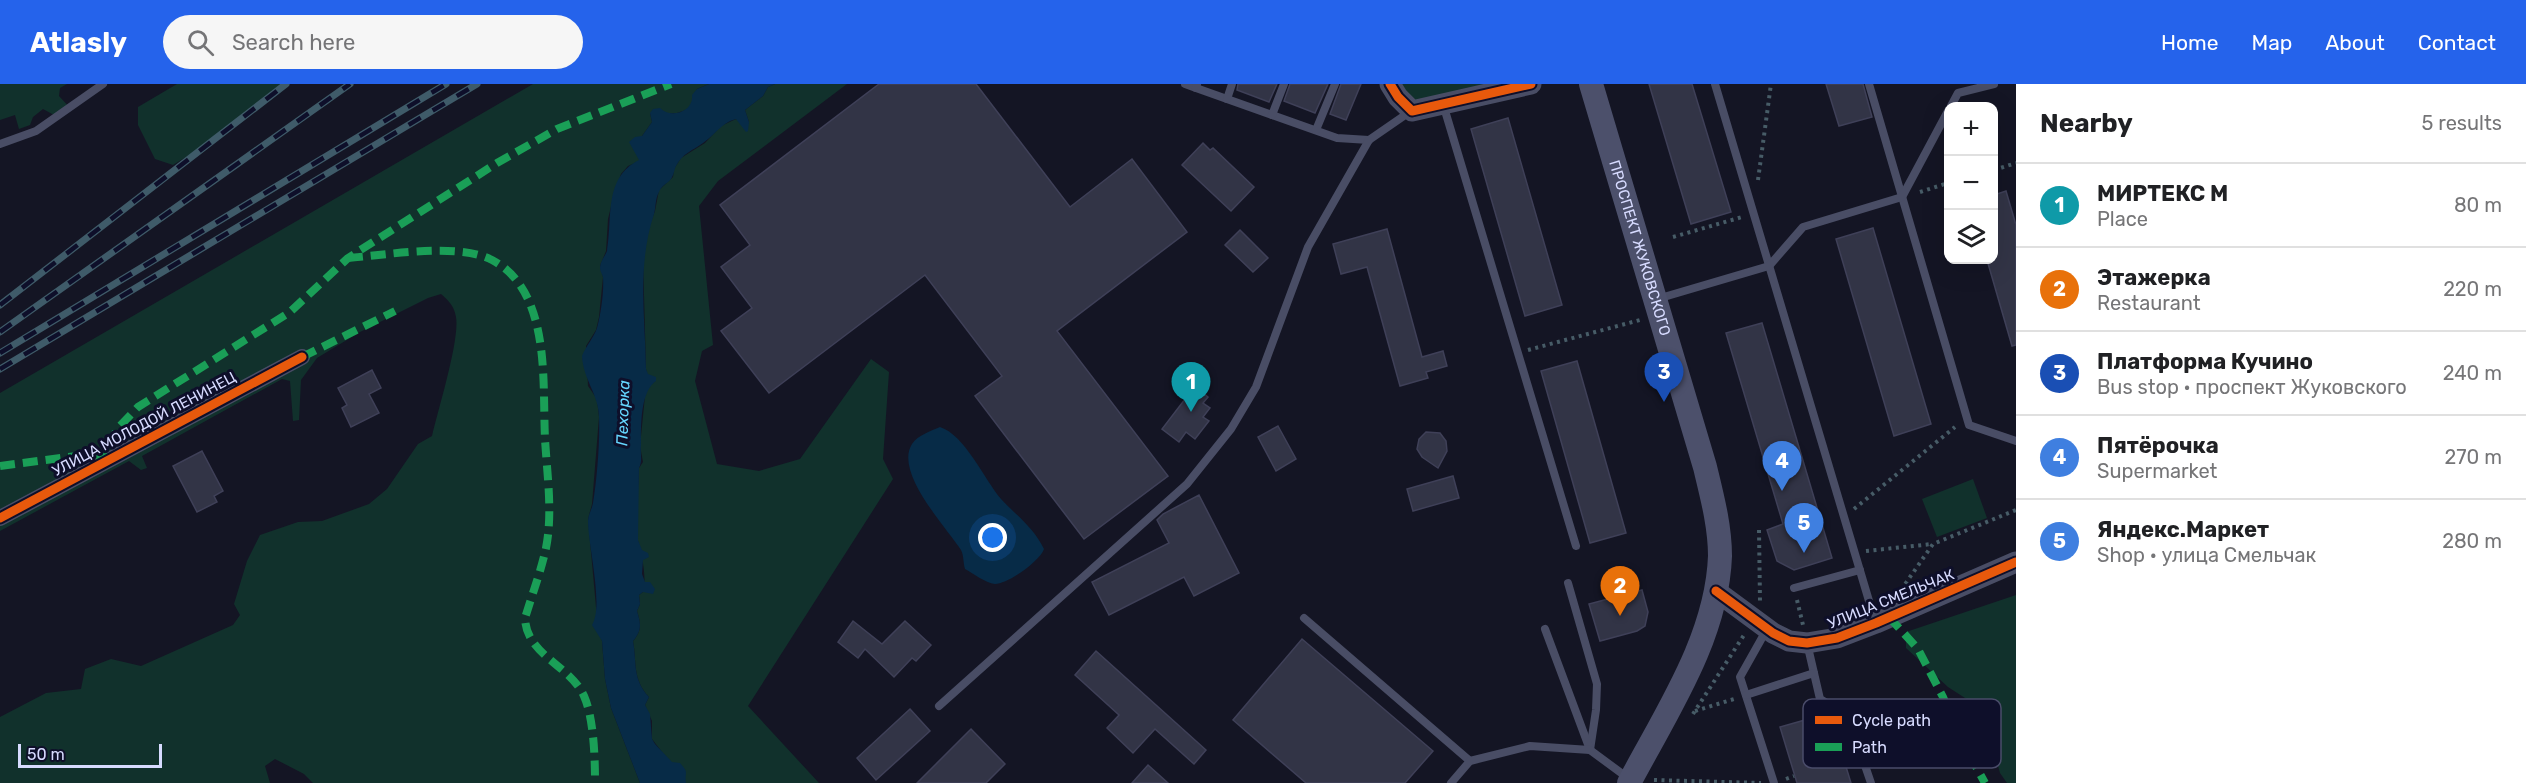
<!DOCTYPE html>
<html lang="en">
<head>
<meta charset="utf-8">
<style>
  :root { --surface:#fff; --page:#f6f6f6; --text:#202124; --muted:#757577; --line:#e0e0e0; --accent:#2563eb }
  body { margin:0; font-family:Rubik,sans-serif; background:var(--page); color:var(--text) }
  .controls { position:absolute; right:18px; top:18px; display:grid; overflow:hidden; border-radius:12px; box-shadow:0 6px 24px #0002 }
  .controls button { width:54px; height:54px; display:grid; place-items:center; padding:0; border:0; border-bottom:2px solid var(--line); background:var(--surface); color:var(--text); font:30px sans-serif }
  .scale { position:absolute; left:18px; bottom:15px; width:144px; box-sizing:border-box; padding-left:6px; border:3px solid #d7dbff; border-top:0; font-size:16px; line-height:21px; white-space:nowrap; color:#d7dbff; -webkit-text-stroke:4px #0e0f2a; paint-order:stroke }
  .you { position:absolute; left:993px; top:454px; width:21px; height:21px; margin:-15px; border:4px solid #fff; border-radius:50%; background:#1a73e8; box-shadow:0 0 0 9px #1a73e833 }
  .badge { display:grid; place-items:center; width:39px; height:39px; border-radius:50%; background:var(--accent); color:#fff; font-size:20px; font-weight:700 }
  .pin { position:absolute; translate:-50% -50px; filter:drop-shadow(0 2px 3px #0008) }
  .pin::after { content:''; position:absolute; top:32px; width:21px; height:18px; background:inherit; clip-path:polygon(0 0,100% 0,50% 100%) }
  .list { margin:0; padding:0; list-style:none }
  h2 { display:flex; justify-content:space-between; align-items:center; height:78px; margin:0; padding:0 24px; font-size:26px }
  h2 small { font-size:20px; font-weight:400; color:var(--muted) }
  .list li { display:grid; grid-template-columns:39px 1fr auto; gap:18px; align-items:center; box-sizing:border-box; height:84px; padding:0 24px; border-top:2px solid var(--line) }
  .list b { display:block; font-size:22px; white-space:nowrap }
  .list p { margin:0; font-size:20px; white-space:nowrap; color:var(--muted) }
  .list em { font-size:20px; font-style:normal; color:var(--muted) }
  .icon { flex:none; width:33px; height:33px; fill:none; stroke:currentColor; stroke-width:2; stroke-linecap:round; stroke-linejoin:round }
  .map { position:relative; flex:none; width:2016px; height:699px; overflow:hidden }
  header { display:flex; align-items:center; gap:36px; box-sizing:border-box; height:84px; padding:0 30px; background:var(--accent); color:#fff }
  header strong { font-size:28px }
  nav { display:flex; gap:33px; margin-inline-start:auto; font-size:21px }
  .search { width:420px; height:54px; background:var(--page); display:flex; align-items:center; gap:15px; box-sizing:border-box; padding:0 21px; border-radius:33px; color:var(--muted); font-size:22px }
  main { display:flex }
  aside { flex:1; background:var(--surface) }
  .map>svg:first-child { display:block }
  .green { fill:#11312c }
  .water { fill:#072b47 }
  .building { fill:#323446; stroke:#3f4058; stroke-width:1.5 }
  .lines { fill:none; stroke-linecap:round; stroke-linejoin:round }
  .path { stroke:#475c67; stroke-width:4; stroke-dasharray:3 4.5; stroke-linecap:butt }
  .service { stroke:#494d65; stroke-width:8 }
  .minor { stroke:#494d65; stroke-width:16 }
  .tertiary { stroke:#494d65; stroke-width:21 }
  .secondary { stroke:#4c506b; stroke-width:24 }
  .rail-casing { stroke:#3f5b69; stroke-width:7 }
  .rail { stroke:#0e0f2a; stroke-width:4.5; stroke-dasharray:14; stroke-linecap:butt }
  .quiet { stroke:#1a9f57; stroke-width:8; stroke-dasharray:15 8; stroke-linecap:butt }
  .cycleway-casing { stroke:#0e0f2a; stroke-width:13 }
  .cycleway { stroke:#e8590c; stroke-width:9 }
  .labels { text-anchor:middle; dominant-baseline:central; stroke-width:6; stroke-linejoin:round; paint-order:stroke }
  .street-label { font-size:15px; fill:#d7dbff; stroke:#0e0f2a }
  .water-label { font-size:16px; font-style:italic; fill:#65d6ff; stroke:#0e0f2a }
  .key { fill:#0e0f2a; stroke:#4a4c6a; stroke-width:1.5 }
  .key-label { font-size:16px; fill:#d7dbff }
</style>
</head>
<body>
<header>
<strong>Atlasly</strong>
<div class="search"><svg class="icon" aria-label="search" viewBox="0 0 24 24"><circle cx="10" cy="10" r="6"/><path d="M15 15l6 6"/></svg>Search here</div>
<nav><a>Home</a><a>Map</a><a>About</a><a>Contact</a></nav>
</header>
<main>
<div class="map">
<svg width="2016" height="699" viewBox="0 0 2016 699">
  <rect width="100%" height="100%" fill="#141524"/>
  <g class="green">
    <polygon points="0,0 67,0 60,4 59,12 70,24 54,31 43,25 33,33 30,41 19,45 15,31 0,36"/>
    <polygon points="177,0 286,0 199,65 173,81 155,75 138,41 138,23"/>
    <path d="M533,0H709L697,5L689,25L677,29H650L652,38L642,52L640,77L628,82L621,90L614,110L608,135L606,167L600,182L603,193L599,233L596,246L586,262L588,302L597,315L599,333L592,420L588,435L597,534L602,557L605,595L611,624L640,699H313L304,690L275,675L265,682L270,699H0V633L46,609L81,605L85,585L111,575L141,582L233,541L240,531L234,520L247,477L260,451L298,438L322,437L369,420L387,405L418,360L432,352C438,326 460,255 456,233C454,222 449,217 441,210L428,214L360,248L317,274L301,296L299,336L293,337L290,297L282,295L142,372L147,384L141,386L129,377L0,447V309Z"/>
    <path d="M775,0H847L718,97L699,122L713,261L702,267L695,297L717,380L759,387L800,375L871,275L889,288L883,375L893,395L748,622L819,699H686L652,655V637L645,621L649,613C632,595 637,578 633,557C642,546 641,540 637,527L640,520L639,511L643,508C647,493 642,472 638,457C633,435 639,407 639,384L643,378L640,362L645,312L649,302L646,285L643,174L648,145L655,127L659,106L673,93L674,85L681,74L705,59L721,42L736,35L747,41L749,38L745,26L763,12L768,3Z"/>
    <polygon points="1396,0 1512,0 1426,17 1413,16"/>
    <polygon points="1973,395 1987,434 1937,453 1922,415"/>
    <polygon points="2016,511 2016,699 2007,699 2000,689 1982,625 1948,603 1906,564 1906,548"/>
  </g>
  <g class="water">
    <path d="M709,0H775L768,3L763,12L745,26L749,38L748,47L746,48L736,35C721,39 715,51 703,59C692,67 683,69 676,82C674,86 674,91 671,95C668,99 661,102 659,108C655,115 656,123 654,130C637,181 645,232 646,285L648,290L656,293V297C640,308 641,342 641,361C640,370 643,376 639,384L638,456L642,466L648,469L649,473L643,476L642,490L645,498H650L655,505L653,510L643,508L639,511L640,520L637,527C641,540 642,546 633,557C637,578 632,595 649,613L645,621L650,630L652,655L655,660L672,678L680,679C690,690 684,687 686,699H640L611,624L605,595L602,557L592,541C604,522 588,462 588,437C588,431 592,425 593,419C597,395 600,357 599,333C599,311 583,295 582,272C586,262 594,253 597,244C601,229 604,208 603,193C602,190 600,187 600,184C600,178 605,172 607,167C613,134 603,94 639,76L629,58L635,53L642,52L652,38L650,29L653,25L660,24C670,35 694,28 692,11L697,5Z"/>
    <path d="M940,343C965,351 984,395 1001,415C1017,432 1033,443 1044,465C1040,477 1008,500 995,500C985,499 973,489 965,485C963,478 964,472 961,466C946,443 894,388 912,360C918,351 931,347 940,343Z"/>
  </g>
  <g class="building">
    <polygon points="879,0 976,0 1070,123 1132,75 1187,148 1057,247 1168,392 1084,455 975,312 1002,292 925,191 769,309 721,247 752,224 721,183 750,161 720,121"/>
    <polygon points="1238,0 1277,0 1269,18 1237,6"/>
    <polygon points="1290,0 1328,0 1315,29 1284,17"/>
    <polygon points="1341,0 1361,0 1346,36 1330,30"/>
    <polygon points="1649,0 1692,0 1731,128 1691,140"/>
    <polygon points="1826,0 1863,0 1872,33 1839,42"/>
    <polygon points="1508,34 1562,221 1525,232 1471,45"/>
    <polygon points="1203,59 1210,66 1213,64 1254,103 1231,127 1182,81"/>
    <polygon points="2006,107 2016,141 2016,261 2012,262 1987,176 1994,176 1994,111"/>
    <polygon points="1873,144 1931,340 1894,352 1836,155"/>
    <polygon points="1387,145 1422,273 1443,267 1447,282 1426,288 1428,294 1400,302 1367,183 1341,190 1333,160"/>
    <polygon points="1240,146 1268,174 1253,188 1225,161"/>
    <polygon points="1762,239 1832,474 1794,486 1777,477 1767,446 1783,440 1726,249"/>
    <polygon points="1577,277 1626,449 1590,459 1541,287"/>
    <polygon points="372,286 381,304 369,310 379,329 351,343 342,324 347,321 338,304"/>
    <polygon points="1195,302 1208,313 1203,319 1210,324 1203,333 1209,337 1195,355 1186,348 1179,358 1162,345"/>
    <polygon points="1278,342 1296,375 1276,387 1258,353"/>
    <polygon points="1426,348 1440,349 1446,357 1447,367 1438,384 1422,373 1417,365 1419,355"/>
    <polygon points="202,367 223,407 214,412 217,418 197,428 173,382"/>
    <polygon points="1453,392 1459,414 1413,427 1407,405"/>
    <polygon points="1199,411 1239,489 1194,512 1184,493 1109,531 1092,498 1169,459 1157,436 1163,430"/>
    <polygon points="1642,506 1648,528 1645,542 1637,547 1600,557 1589,520"/>
    <polygon points="853,537 882,560 905,537 931,561 916,577 912,574 894,593 865,565 858,574 838,558"/>
    <polygon points="1302,555 1433,667 1405,699 1306,699 1233,636"/>
    <polygon points="1096,567 1206,666 1194,680 1155,645 1133,669 1107,644 1119,631 1075,591"/>
    <polygon points="910,625 930,647 876,696 857,674"/>
    <polygon points="1805,636 1808,643 1826,638 1837,675 1843,673 1851,699 1797,699 1780,643"/>
    <polygon points="971,645 1005,680 986,699 917,699"/>
    <polygon points="1148,681 1168,699 1132,699"/>
  </g>
  <g class="lines">
    <g class="path">
      <polyline points="1994,86 2016,79"/>
      <polyline points="1758,96 1771,0"/>
      <polyline points="1920,108 1948,99"/>
      <polyline points="1673,153 1742,133"/>
      <polyline points="1528,266 1640,236"/>
      <polyline points="1854,425 1955,343"/>
      <polyline points="1759,446 1760,517"/>
      <polyline points="1866,467 1932,460"/>
      <polyline points="1901,506 1933,460 2016,426"/>
      <polyline points="1797,516 1803,541"/>
      <polyline points="1695,627 1734,615"/>
      <polyline points="1693,630 1744,551"/>
      <polyline points="1786,695 1794,692"/>
      <polyline points="1654,696 1761,699"/>
    </g>
    <g class="service">
      <polyline points="1185,0 1196,4"/>
      <polyline points="1197,0 1196,4 1337,54 1369,56"/>
      <polyline points="1715,0 1875,537"/>
      <polyline points="1869,0 1969,341 2016,357"/>
      <polyline points="1227,15 1232,0"/>
      <polyline points="1443,20 1576,462"/>
      <polyline points="1951,22 1958,9 1994,0"/>
      <polyline points="1272,31 1284,0"/>
      <polyline points="1316,46 1335,0"/>
      <polyline points="0,60 36,47 103,0"/>
      <polyline points="1657,215 1769,182 1803,143 1902,113 1948,27"/>
      <polyline points="1568,499 1597,600 1596,626 1590,666"/>
      <polyline points="1794,504 1860,486"/>
      <polyline points="1304,534 1470,677"/>
      <polyline points="1545,545 1589,663"/>
      <polyline points="1767,545 1740,593 1774,699"/>
      <polyline points="1807,559 1820,615 1848,632 1871,699"/>
      <polyline points="1746,611 1814,589"/>
      <polyline points="939,622 1187,400 1231,345 1256,303 1308,163 1369,56 1411,27"/>
      <polyline points="1451,699 1470,677 1530,662 1590,666 1628,694"/>
    </g>
    <polyline class="minor" points="0,434 302,273"/>
    <g class="tertiary">
      <polyline points="1390,0 1398,13 1412,27 1531,0"/>
      <polyline points="1716,507 1773,549 1789,557 1807,559 1837,554 1876,539 2016,478"/>
    </g>
    <path class="secondary" id="s1" d="M1591,0L1705,383C1712,412 1720,442 1720,472C1717,554 1666,629 1629,699"/>
    <g class="rail-casing">
      <g id="rail">
        <polyline points="0,221 286,0"/>
        <polyline points="0,248 350,0"/>
        <polyline points="0,269 446,0"/>
        <polyline points="0,285 477,0"/>
      </g>
    </g>
    <use href="#rail" class="rail"/>
    <g class="quiet">
      <path d="M348,174C388,171 457,158 492,176C509,185 520,198 528,215C547,257 543,310 545,355C547,390 553,429 546,464C541,487 532,511 525,534C526,571 570,581 584,612C594,635 595,674 595,699"/>
      <polyline points="302,273 395,227"/>
      <polyline points="97,381 118,344 138,323 290,228 348,174 497,79 557,45 671,0"/>
      <polyline points="0,382 107,368"/>
      <polyline points="1889,533 1918,565 1943,613 1958,650 1985,699"/>
    </g>
    <g class="cycleway-casing">
      <g id="cycleway">
        <polyline points="1390,0 1398,13 1412,27 1531,0"/>
        <polyline points="0,434 302,273"/>
        <polyline points="1716,507 1773,549 1789,557 1807,559 1837,554 1876,539 2016,478"/>
      </g>
    </g>
    <use href="#cycleway" class="cycleway"/>
  </g>
  <g class="labels">
    <g class="street-label">
      <text stroke="none"><textPath href="#s1" startOffset="171">ПРОСПЕКТ ЖУКОВСКОГО</textPath></text>
      <text transform="translate(144 340) rotate(-28)">УЛИЦА МОЛОДОЙ ЛЕНИНЕЦ</text>
      <text transform="translate(1891 515) rotate(-22)">УЛИЦА СМЕЛЬЧАК</text>
    </g>
    <g class="water-label">
      <text transform="translate(623 329) rotate(-88)">Пехорка</text>
    </g>
  </g>
  <rect x="1803" y="615" width="198" height="69" rx="9" class="key"/>
  <rect x="1815" y="632" width="27" height="8" fill="#e8590c"/>
  <rect x="1815" y="659" width="27" height="8" fill="#1a9f57"/>
  <g class="key-label">
    <text x="1852" y="642">Cycle path</text>
    <text x="1852" y="669">Path</text>
  </g>
</svg>
<div class="controls">
<button>+</button>
<button>−</button>
<button><svg class="icon" aria-label="layers" viewBox="0 0 24 24"><path d="M12 4l9 5-9 5-9-5zM3 14l9 5 9-5"/></svg></button>
</div>
<div class="scale">50 m</div>
<div class="you"></div>
<div class="pin badge" style="left:1191px;top:328px;background:#0f9aa8">1</div>
<div class="pin badge" style="left:1620px;top:532px;background:#e8710a">2</div>
<div class="pin badge" style="left:1664px;top:318px;background:#1a4fb4">3</div>
<div class="pin badge" style="left:1782px;top:407px;background:#3f7fe0">4</div>
<div class="pin badge" style="left:1804px;top:469px;background:#3f7fe0">5</div>
</div>
<aside>
<h2>Nearby<small>5 results</small></h2>
<ul class="list">
<li><span class="badge" style="background:#0f9aa8">1</span><div><b>МИРТЕКС М</b><p>Place</p></div><em>80 m</em></li>
<li><span class="badge" style="background:#e8710a">2</span><div><b>Этажерка</b><p>Restaurant</p></div><em>220 m</em></li>
<li><span class="badge" style="background:#1a4fb4">3</span><div><b>Платформа Кучино</b><p>Bus stop · проспект Жуковского</p></div><em>240 m</em></li>
<li><span class="badge" style="background:#3f7fe0">4</span><div><b>Пятёрочка</b><p>Supermarket</p></div><em>270 m</em></li>
<li><span class="badge" style="background:#3f7fe0">5</span><div><b>Яндекс.Маркет</b><p>Shop · улица Смельчак</p></div><em>280 m</em></li>
</ul>
</aside>
</main>
</body>
</html>
